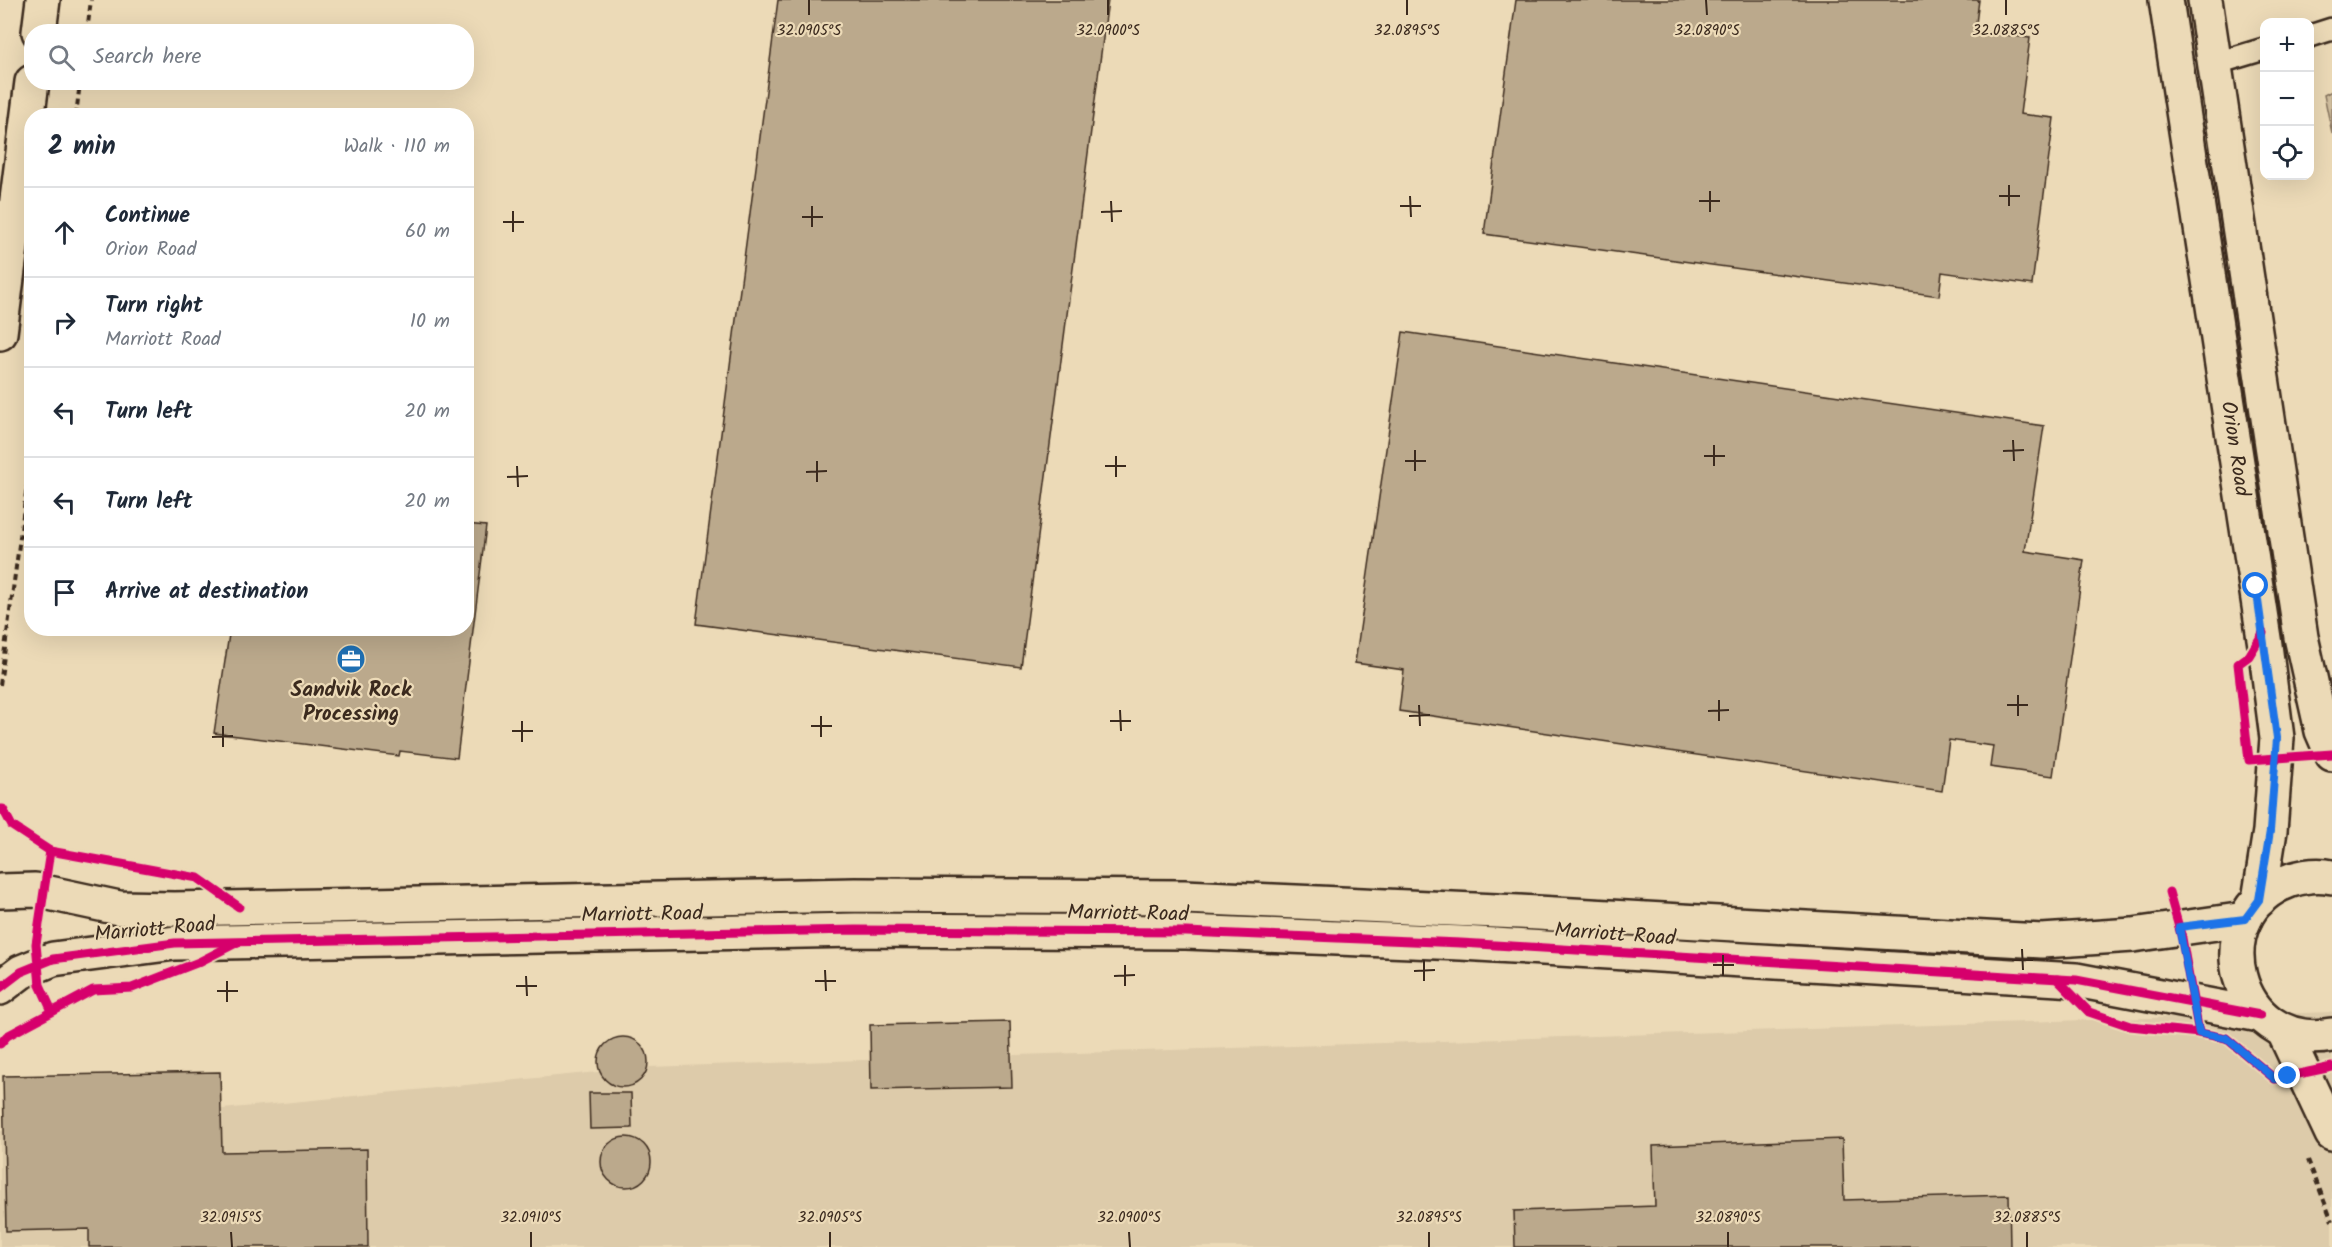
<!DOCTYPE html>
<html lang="en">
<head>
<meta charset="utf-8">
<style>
  :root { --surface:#fff; --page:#f2f2f3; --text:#1f2937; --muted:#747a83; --line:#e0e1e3 }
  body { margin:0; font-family:Kalam,sans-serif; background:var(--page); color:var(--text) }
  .controls { position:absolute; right:18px; top:18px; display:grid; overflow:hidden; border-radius:12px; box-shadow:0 6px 24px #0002 }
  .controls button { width:54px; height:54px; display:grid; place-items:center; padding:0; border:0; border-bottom:2px solid var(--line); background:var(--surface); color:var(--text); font:30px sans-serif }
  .stop { position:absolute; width:18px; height:18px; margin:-14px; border:4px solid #1a73e8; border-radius:50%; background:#fff }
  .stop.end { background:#1a73e8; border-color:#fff; box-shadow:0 2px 6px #0008 }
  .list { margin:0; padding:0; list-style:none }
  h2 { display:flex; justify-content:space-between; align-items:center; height:78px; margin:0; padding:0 24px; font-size:26px }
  h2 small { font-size:20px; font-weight:400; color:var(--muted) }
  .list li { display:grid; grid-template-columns:39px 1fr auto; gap:18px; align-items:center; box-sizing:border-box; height:90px; padding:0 24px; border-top:2px solid var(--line) }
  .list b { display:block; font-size:22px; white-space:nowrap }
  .list p { margin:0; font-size:20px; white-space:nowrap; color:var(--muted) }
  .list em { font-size:20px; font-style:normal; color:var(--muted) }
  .icon { flex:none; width:33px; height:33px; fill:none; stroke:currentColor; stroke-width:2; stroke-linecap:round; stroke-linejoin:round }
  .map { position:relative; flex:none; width:2332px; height:1247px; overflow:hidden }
  .search { position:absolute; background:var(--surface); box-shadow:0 6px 24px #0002; left:24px; top:24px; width:450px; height:66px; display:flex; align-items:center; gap:15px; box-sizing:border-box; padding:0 21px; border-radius:24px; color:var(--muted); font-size:22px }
  .panel { position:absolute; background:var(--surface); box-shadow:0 6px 24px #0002; left:24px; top:108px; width:450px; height:528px; border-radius:24px }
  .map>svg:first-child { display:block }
  .built { fill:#ddcbaa }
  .green { fill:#d0be9e; stroke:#86745e; stroke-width:1.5 }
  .building { fill:#bba98c; stroke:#3b2a1e; stroke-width:1.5 }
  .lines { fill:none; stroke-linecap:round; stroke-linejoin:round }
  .service-casing { stroke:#3b2a1e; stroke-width:26 }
  .minor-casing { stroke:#3b2a1e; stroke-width:38 }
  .secondary-casing { stroke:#3b2a1e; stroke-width:38 }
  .path { stroke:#3b2a1e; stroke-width:4; stroke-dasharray:6 4.5; stroke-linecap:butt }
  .service { stroke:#ecdab7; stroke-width:21 }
  .minor { stroke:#ecdab7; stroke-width:33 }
  .secondary { stroke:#ecdab7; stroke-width:33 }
  .cycleway-casing { stroke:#ecdab7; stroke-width:13 }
  .cycleway { stroke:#d6006c; stroke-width:9 }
  .route { stroke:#1a73e8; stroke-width:8 }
  .ticks { fill:none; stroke:#3b2a1e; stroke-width:2 }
  .labels { text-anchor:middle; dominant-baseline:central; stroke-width:4.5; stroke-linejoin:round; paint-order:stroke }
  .street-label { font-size:21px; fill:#3b2a1e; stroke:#ecdab7 }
  .poi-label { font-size:21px; font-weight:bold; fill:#3b2a1e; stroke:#ecdab7 }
  .ticks-label { font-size:15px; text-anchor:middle; fill:#3b2a1e; stroke:#ecdab7; stroke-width:4.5; stroke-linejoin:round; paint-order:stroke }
</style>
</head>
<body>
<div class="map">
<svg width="2332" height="1247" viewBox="0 0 2332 1247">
  <rect width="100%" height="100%" fill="#ecdab7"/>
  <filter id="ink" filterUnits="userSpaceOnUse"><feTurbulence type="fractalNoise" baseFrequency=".0167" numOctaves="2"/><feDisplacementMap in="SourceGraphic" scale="12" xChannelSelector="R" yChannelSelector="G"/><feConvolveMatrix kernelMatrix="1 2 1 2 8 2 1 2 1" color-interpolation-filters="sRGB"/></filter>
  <g filter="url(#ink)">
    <polygon class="built" points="2332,1012 2332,1247 0,1247 0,1131 648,1067"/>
    <polygon class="green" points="2332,91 2332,133 2324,95"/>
    <g class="building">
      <polygon points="778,0 1108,0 1021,667 696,624"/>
      <polygon points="1516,0 1979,0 1975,31 2030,38 2020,114 2054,118 2032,285 1942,272 1939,296 1484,234"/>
      <polygon points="1403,332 2044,426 2025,551 2084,560 2053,776 1990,767 1993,746 1949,740 1942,791 1399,711 1404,670 1355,663"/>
      <polygon points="466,524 486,526 457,758 400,751 399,756 214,733 230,628 466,628"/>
      <polygon points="1010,1022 1012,1087 871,1090 870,1025"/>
      <circle cx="623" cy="1062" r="25"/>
      <polygon points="220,1072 222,1152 367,1149 368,1247 89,1247 89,1229 6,1231 3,1076"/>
      <polygon points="589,1093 631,1093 632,1128 590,1129"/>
      <circle cx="626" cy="1162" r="25"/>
      <polygon points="1842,1139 1844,1200 2009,1195 2010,1247 1515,1247 1514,1211 1655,1206 1653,1146"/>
    </g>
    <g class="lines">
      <g class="service-casing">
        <g id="service">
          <polyline points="2310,36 2332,29"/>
          <polyline points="2214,64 2264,49"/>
        </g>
      </g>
      <g class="minor-casing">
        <g id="minor">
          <path id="s1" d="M2166,0L2265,645L2277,738L2270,831L2259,900"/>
          <polyline points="2205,0 2301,637 2322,731 2332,754"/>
          <path d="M2332,877C2319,874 2304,876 2291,880C2198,912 2234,1054 2332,1035"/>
          <polyline points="0,891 35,890 119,908 174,909 855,895 1184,897 1519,912 2042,941 2133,935 2245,919"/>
          <polyline points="0,988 21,972 53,959 175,943 856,930 1186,932 1461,943 2076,980 2260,1015"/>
          <polyline points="2284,1032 2332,1134"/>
        </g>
      </g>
      <g class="secondary-casing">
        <g id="secondary">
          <polyline points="39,32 43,0"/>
          <polyline points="0,333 32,82"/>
        </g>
      </g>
      <g class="path">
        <polyline points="87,32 91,0"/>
        <polyline points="76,116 80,82"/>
        <polyline points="0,685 32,449"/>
        <polyline points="2308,1160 2332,1221"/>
      </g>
      <use href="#service" class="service"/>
      <use href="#minor" class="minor"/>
      <use href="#secondary" class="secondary"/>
      <g class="cycleway-casing">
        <g id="cycleway">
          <polyline points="2263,633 2249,656 2238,664 2249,760 2332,754"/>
          <polyline points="0,809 3,809 12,826 50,851 198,878 239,907"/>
          <polyline points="50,851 36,944 40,985 52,1011"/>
          <polyline points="2169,892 2182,938 2199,1033 2226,1038 2275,1079 2332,1067"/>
          <polyline points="2057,979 2089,1012 2130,1026 2199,1033"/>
          <polyline points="0,988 21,972 53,959 175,943 856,930 1186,932 1461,943 2076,980 2260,1015"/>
          <polyline points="0,1044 7,1036 93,990 132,988 199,962 236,943"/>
        </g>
      </g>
      <use href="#cycleway" class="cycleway"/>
    </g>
  </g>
  <g class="lines" filter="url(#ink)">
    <polyline class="route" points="2256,586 2277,738 2270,831 2259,900 2245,919 2179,927 2199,1033 2226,1038 2275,1079 2288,1076"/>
  </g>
  <path class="ticks" d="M809,0V15M1108,0V15M1407,0V15M1706,0L1707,15M2006,0V15M2009,185V206M1710,191V212M1410,196L1411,217M1999,196H2020M1111,201L1112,222M1699,201H1720M812,206V227M1400,206H1421M513,211V232M1101,212L1122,211M802,217H823M503,222H524M2013,440L2014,461M1714,445V466M1415,450V471M2003,451L2024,450M1116,456V477M1704,456H1725M817,461V482M1405,461H1426M517,466L518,487M1105,466H1126M806,472L827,471M507,477L528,476M2018,695V716M1719,700V721M1419,705L1420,726M2007,705H2028M1120,710L1121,731M1708,711L1729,710M821,716V737M1409,716L1430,715M522,721V742M1110,721H1131M223,726V747M811,726H832M512,731H533M212,737L233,736M2022,949L2023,970M1723,955V976M1424,960V981M2012,960H2033M1125,965V986M1713,965H1734M825,970L826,991M1414,971L1435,970M526,976L527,996M1114,976L1135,975M227,981V1002M815,981H836M516,986H537M217,991H238M231,1232L232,1247M531,1232V1247M830,1232V1247M1129,1232L1130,1247M1429,1232V1247M1728,1232V1247M2027,1232V1247"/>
  <defs>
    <g id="office-disc" transform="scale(1.5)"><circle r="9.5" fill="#1f6fb2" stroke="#ecdab7"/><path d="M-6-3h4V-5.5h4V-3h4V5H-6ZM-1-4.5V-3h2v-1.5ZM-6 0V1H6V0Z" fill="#fff"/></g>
  </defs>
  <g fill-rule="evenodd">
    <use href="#office-disc" x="351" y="659"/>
  </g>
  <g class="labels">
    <g class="street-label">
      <text stroke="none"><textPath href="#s1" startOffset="454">Orion Road</textPath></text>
      <text transform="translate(1128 914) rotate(1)">Marriott Road</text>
      <text transform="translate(642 915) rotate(-1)">Marriott Road</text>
      <text transform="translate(155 930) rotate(-5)">Marriott Road</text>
      <text transform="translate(1615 935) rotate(4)">Marriott Road</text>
    </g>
    <g class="poi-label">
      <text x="351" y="690">Sandvik Rock<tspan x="351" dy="24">Processing</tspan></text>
    </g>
  </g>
  <g class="ticks-label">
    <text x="809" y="35">32.0905°S</text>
    <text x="1108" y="35">32.0900°S</text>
    <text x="1407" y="35">32.0895°S</text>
    <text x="1707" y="35">32.0890°S</text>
    <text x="2006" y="35">32.0885°S</text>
    <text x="231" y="1222">32.0915°S</text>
    <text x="531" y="1222">32.0910°S</text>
    <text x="830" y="1222">32.0905°S</text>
    <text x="1129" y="1222">32.0900°S</text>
    <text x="1429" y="1222">32.0895°S</text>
    <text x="1728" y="1222">32.0890°S</text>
    <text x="2027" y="1222">32.0885°S</text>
  </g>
</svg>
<div class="controls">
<button>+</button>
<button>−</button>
<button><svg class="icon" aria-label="locate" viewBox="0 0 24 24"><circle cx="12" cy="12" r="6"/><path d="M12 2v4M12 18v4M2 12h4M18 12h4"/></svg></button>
</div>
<div class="stop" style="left:2256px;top:586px"></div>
<div class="stop end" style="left:2288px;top:1076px"></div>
<div class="search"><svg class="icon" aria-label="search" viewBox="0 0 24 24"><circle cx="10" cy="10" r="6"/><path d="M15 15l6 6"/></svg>Search here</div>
<section class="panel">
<h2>2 min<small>Walk · 110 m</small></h2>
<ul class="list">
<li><svg class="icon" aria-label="ahead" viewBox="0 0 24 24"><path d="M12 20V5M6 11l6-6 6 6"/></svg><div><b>Continue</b><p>Orion Road</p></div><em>60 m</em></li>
<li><svg class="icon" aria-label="right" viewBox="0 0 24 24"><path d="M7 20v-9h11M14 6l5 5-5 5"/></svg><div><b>Turn right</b><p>Marriott Road</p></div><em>10 m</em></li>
<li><svg class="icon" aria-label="left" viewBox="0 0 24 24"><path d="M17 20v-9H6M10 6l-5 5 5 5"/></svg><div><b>Turn left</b></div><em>20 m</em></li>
<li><svg class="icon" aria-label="left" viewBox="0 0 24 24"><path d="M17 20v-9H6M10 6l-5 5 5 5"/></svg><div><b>Turn left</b></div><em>20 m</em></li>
<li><svg class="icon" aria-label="arrive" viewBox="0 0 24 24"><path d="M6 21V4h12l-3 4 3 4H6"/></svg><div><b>Arrive at destination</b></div></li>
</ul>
</section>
</div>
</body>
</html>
